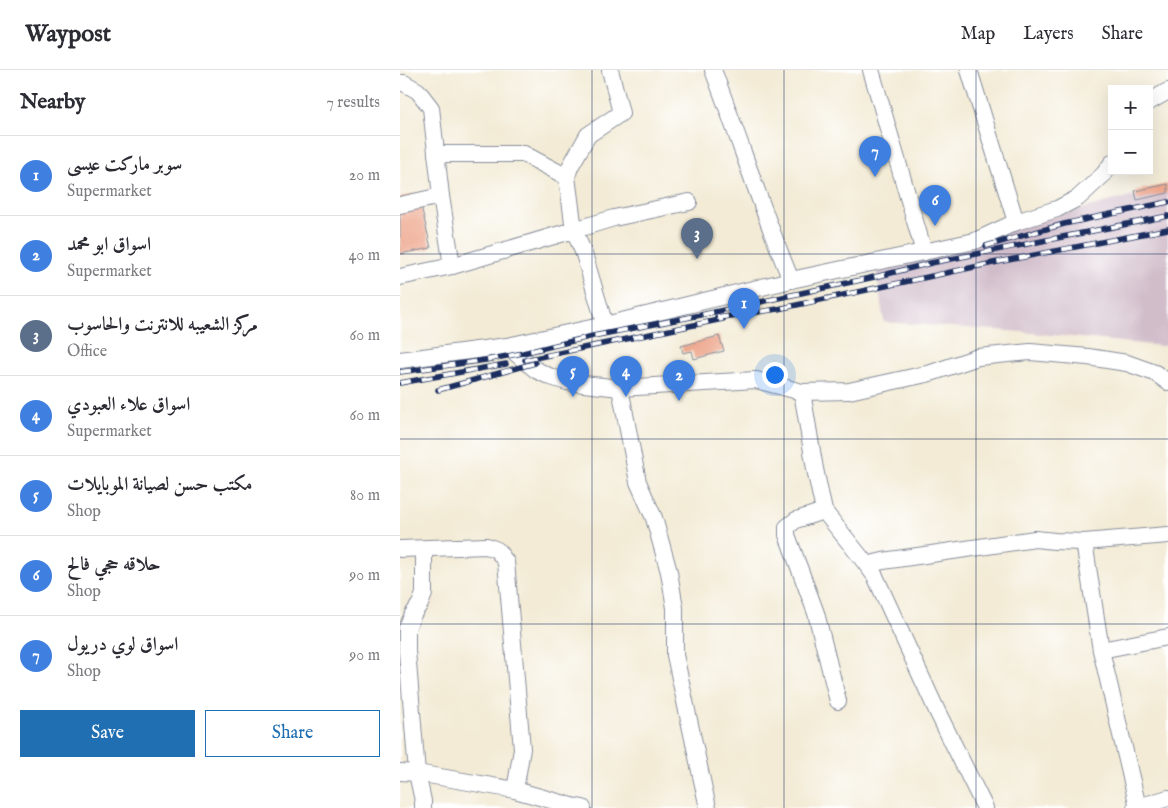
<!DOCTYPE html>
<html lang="en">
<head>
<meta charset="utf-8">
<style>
  :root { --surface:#fff; --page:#f7f7f7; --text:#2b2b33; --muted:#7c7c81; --line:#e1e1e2; --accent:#1f6fb2 }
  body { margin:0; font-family:"IM FELL English",Amiri,serif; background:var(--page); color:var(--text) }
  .controls { position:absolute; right:15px; top:15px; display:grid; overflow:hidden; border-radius:0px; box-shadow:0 5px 20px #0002 }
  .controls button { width:45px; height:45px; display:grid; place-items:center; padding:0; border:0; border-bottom:1px solid var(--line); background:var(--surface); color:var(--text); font:25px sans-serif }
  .you { position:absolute; left:374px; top:304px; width:18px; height:18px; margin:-12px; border:4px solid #fff; border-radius:50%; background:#1a73e8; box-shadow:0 0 0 8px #1a73e833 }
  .badge { display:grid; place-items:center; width:32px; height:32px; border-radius:50%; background:var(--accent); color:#fff; font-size:16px; font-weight:700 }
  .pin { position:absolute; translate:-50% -41px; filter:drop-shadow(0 1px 2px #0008) }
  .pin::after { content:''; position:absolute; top:26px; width:18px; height:15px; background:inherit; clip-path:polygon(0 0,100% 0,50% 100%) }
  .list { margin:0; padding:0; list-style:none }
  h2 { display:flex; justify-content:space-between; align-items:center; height:65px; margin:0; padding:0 20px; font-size:21px }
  h2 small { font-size:16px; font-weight:400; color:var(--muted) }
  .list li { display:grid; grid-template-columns:32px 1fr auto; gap:15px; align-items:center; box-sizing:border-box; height:80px; padding:0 20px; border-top:1px solid var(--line) }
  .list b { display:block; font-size:19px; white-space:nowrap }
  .list p { margin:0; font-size:16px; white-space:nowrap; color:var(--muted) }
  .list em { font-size:16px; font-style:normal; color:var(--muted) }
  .actions { display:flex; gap:10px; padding:15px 20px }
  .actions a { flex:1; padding:11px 0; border:1px solid var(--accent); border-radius:0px; text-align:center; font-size:18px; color:var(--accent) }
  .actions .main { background:var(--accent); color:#fff }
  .map { position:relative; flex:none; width:768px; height:738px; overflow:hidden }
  header { display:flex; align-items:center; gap:30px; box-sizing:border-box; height:70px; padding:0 25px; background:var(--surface); border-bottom:1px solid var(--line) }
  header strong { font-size:24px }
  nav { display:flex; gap:28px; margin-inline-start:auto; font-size:18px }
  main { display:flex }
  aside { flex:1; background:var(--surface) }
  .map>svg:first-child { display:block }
  .industrial { fill:#d1bdca }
  .building { fill:#ec9f82 }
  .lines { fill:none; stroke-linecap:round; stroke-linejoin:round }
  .minor-casing { stroke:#878d9a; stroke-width:18 }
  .minor { stroke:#fff; stroke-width:16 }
  .rail-casing { stroke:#1b2f5e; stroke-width:5.5 }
  .rail { stroke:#fff; stroke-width:4; stroke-dasharray:11; stroke-linecap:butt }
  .grid { fill:none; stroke:#1b2f5e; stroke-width:1; stroke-opacity:0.55 }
</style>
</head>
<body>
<header>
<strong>Waypost</strong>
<nav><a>Map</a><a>Layers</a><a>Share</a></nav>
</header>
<main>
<aside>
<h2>Nearby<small>7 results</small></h2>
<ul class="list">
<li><span class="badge" style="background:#3f7fe0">1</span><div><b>سوبر ماركت عيسى</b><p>Supermarket</p></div><em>20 m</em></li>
<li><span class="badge" style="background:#3f7fe0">2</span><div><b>اسواق ابو محمد</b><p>Supermarket</p></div><em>40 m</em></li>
<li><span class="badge" style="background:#5c6f8a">3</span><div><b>مركز الشعيبه للانترنت والحاسوب</b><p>Office</p></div><em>60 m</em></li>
<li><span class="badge" style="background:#3f7fe0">4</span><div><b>اسواق علاء العبودي</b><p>Supermarket</p></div><em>60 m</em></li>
<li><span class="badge" style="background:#3f7fe0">5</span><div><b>مكتب حسن لصيانة الموبايلات</b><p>Shop</p></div><em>80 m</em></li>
<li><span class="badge" style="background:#3f7fe0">6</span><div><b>حلاقه حجي فالح</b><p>Shop</p></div><em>90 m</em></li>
<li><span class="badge" style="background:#3f7fe0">7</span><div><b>اسواق لوي دريول</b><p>Shop</p></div><em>90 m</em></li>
</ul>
<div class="actions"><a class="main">Save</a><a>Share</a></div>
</aside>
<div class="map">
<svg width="768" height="738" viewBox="0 0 768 738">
  <rect width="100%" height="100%" fill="#fff"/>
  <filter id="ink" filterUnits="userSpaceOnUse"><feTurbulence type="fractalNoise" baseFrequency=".02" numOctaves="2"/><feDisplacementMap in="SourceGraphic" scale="10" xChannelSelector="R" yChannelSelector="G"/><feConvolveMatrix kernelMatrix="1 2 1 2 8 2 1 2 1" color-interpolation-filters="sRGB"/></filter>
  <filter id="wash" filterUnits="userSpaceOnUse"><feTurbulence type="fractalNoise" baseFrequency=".0096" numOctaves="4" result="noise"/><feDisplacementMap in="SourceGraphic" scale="20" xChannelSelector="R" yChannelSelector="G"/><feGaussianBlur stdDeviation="1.12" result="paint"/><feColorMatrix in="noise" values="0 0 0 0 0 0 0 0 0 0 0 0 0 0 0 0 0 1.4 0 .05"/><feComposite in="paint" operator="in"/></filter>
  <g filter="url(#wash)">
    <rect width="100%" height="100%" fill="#f3ebd5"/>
    <polygon class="industrial" points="768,119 768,275 762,276 622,262 484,252 475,193 711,131"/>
    <g id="blocks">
      <g class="building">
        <polygon points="768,114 768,123 737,130 735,121"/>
        <polygon points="18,123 31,178 0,184 0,127"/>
        <polygon points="319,266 324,281 294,289 292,281 283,283 281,276"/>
      </g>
    </g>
  </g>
  <g filter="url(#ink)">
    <use href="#blocks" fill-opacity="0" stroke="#878d9a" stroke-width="1"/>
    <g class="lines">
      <g class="minor-casing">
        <g id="minor">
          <polyline points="210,0 221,43 188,65 170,97 167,107 174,160 214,148 289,132"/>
          <path d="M313,0C340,70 362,141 391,210"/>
          <polyline points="471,0 524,182"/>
          <polyline points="569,0 616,152"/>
          <polyline points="0,13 4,13 18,21 31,38 41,126 52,196"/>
          <polyline points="749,32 768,21"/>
          <polyline points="36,84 124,84 167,107"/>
          <polyline points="0,135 41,126"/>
          <polyline points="0,207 52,196 174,160 184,184 205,255"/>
          <polyline points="107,276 136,300 151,307 167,312 184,314 220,318 356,310 402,322 449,321 531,303 578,287 630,282 688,287 727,293 755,303 768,312"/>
          <polyline points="0,290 107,276 205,255 391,210 575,171 616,152 657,139 678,128 704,104 712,93"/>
          <polyline points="220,318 238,412 254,448 269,502 275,538 275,585 308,738"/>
          <polyline points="402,322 415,399 424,441 467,495 475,506 537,641 585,738"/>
          <polyline points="424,441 396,450 387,457 387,465 416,543 438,631"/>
          <polyline points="684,472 701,580 738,737"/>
          <polyline points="0,479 87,476 97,480 106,492 122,679 115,720"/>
          <polyline points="467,495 483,491 635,469 655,471 684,472 768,465"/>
          <polyline points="701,580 768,567"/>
          <polyline points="0,702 17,703 115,720 172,736 183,738"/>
          <polyline points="23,738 23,731 17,703 7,581 7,558 13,544 20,534 24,524 24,479"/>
          <polyline points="735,738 768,728"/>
        </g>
      </g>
      <use href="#minor" class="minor"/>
      <g class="rail-casing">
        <g id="rail">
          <polyline points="586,176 664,154 768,132"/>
          <polyline points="317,248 378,239 593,193 768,159"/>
          <polyline points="125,290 323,249"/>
          <polyline points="0,302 86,290 123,283 193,266 301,245 392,225 479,206 531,193 768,146"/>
          <polyline points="0,313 106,294"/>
          <polyline points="38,320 135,293"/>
        </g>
      </g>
      <use href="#rail" class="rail"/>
    </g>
  </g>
  <path class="grid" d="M192,0V738M384,0V738M576,0V738M0,184H768M0,369H768M0,554H768"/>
</svg>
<div class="controls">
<button>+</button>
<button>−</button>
</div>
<div class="you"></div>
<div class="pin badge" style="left:344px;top:259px;background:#3f7fe0">1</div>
<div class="pin badge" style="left:279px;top:331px;background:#3f7fe0">2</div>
<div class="pin badge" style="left:297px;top:189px;background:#5c6f8a">3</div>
<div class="pin badge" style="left:226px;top:327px;background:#3f7fe0">4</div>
<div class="pin badge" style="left:173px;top:327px;background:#3f7fe0">5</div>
<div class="pin badge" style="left:535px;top:156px;background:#3f7fe0">6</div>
<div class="pin badge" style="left:475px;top:107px;background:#3f7fe0">7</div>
</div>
</main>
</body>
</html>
